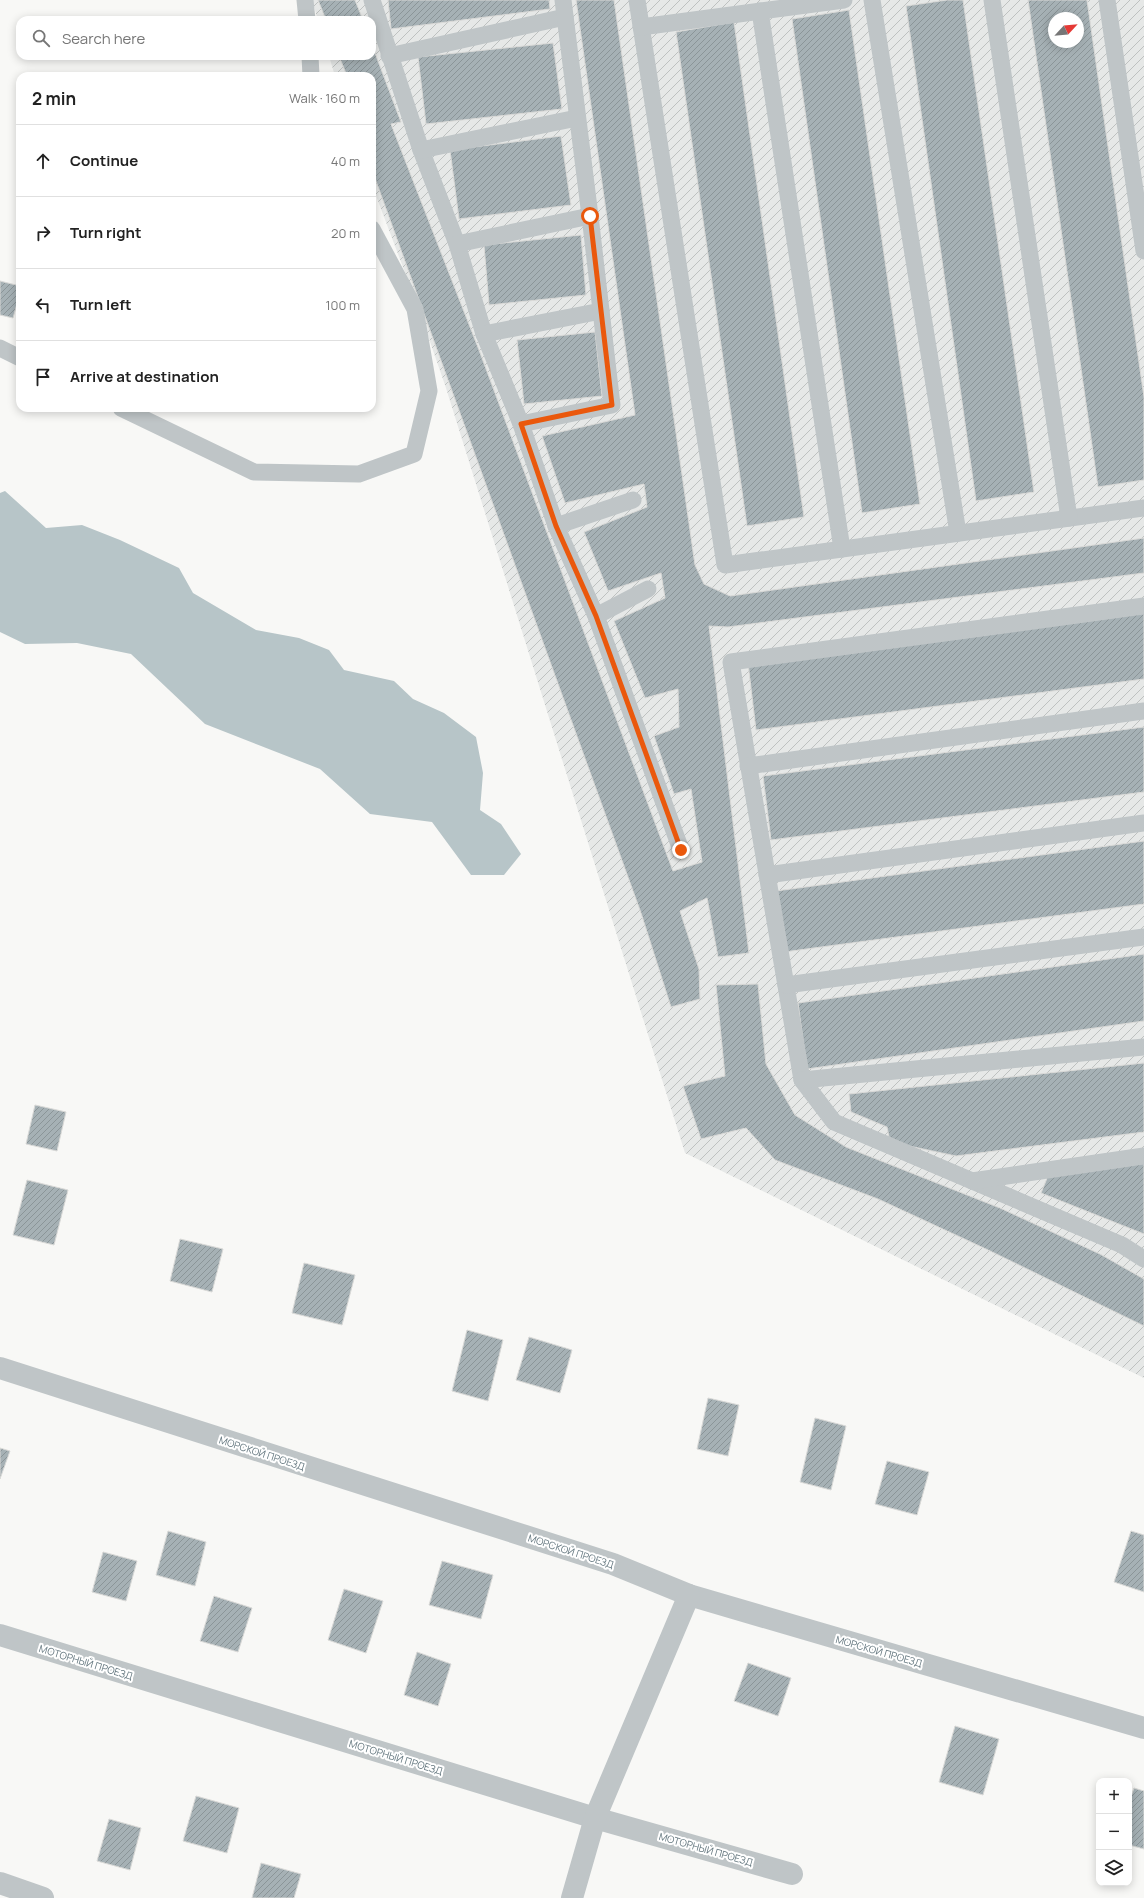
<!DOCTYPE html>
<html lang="en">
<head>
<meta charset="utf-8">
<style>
  :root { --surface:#fff; --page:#f2f2f2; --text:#222; --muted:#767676; --line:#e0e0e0 }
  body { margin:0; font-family:Manrope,sans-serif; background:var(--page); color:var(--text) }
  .controls { position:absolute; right:12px; bottom:12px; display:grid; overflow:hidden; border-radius:8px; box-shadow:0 2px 10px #0003 }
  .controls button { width:36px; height:36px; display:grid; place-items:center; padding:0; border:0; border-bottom:1px solid var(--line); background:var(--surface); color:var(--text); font:20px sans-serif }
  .compass { position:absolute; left:1048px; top:12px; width:36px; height:36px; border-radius:50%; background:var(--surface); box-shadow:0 2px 10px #0003; rotate:64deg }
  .stop { position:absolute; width:12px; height:12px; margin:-9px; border:3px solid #ea580c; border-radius:50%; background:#fff }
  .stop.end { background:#ea580c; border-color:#fff; box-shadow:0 1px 4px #0008 }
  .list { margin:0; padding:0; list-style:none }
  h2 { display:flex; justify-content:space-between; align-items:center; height:52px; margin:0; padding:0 16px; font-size:17px }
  h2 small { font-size:13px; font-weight:400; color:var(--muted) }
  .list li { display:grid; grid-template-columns:26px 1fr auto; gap:12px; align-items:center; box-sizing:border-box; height:72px; padding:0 16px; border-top:1px solid var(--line) }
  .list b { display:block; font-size:15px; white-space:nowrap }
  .list em { font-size:13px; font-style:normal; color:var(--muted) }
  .icon { flex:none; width:22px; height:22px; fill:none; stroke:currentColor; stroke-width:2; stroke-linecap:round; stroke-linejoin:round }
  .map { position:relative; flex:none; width:1144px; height:1898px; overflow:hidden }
  .search { position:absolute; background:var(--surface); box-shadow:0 2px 10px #0003; left:16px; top:16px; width:360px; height:44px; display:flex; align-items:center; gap:10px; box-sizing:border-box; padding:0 14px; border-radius:12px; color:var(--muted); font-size:15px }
  .panel { position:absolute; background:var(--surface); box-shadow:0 2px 10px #0003; left:16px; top:72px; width:360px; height:340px; border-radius:12px }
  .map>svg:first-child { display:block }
  .industrial { fill:url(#industrial-furrows); fill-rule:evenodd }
  .water { fill:#b7c5c8 }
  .building { fill:url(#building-hatch); stroke:#dadad8; fill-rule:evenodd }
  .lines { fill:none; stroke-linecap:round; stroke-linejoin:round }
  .service { stroke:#bfc5c7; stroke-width:17 }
  .minor { stroke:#bfc5c7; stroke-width:22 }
  .route { stroke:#ea580c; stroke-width:5 }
  .labels { text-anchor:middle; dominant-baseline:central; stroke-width:4; stroke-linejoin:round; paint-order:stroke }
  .street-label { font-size:10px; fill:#64777f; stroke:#fff }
</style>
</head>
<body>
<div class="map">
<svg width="1144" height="1898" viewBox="0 0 1144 1898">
  <defs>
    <pattern id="industrial-furrows" width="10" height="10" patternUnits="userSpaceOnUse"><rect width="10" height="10" fill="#e6e8e7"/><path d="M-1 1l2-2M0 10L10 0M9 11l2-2" fill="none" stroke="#bec1c0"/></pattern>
    <pattern id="building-hatch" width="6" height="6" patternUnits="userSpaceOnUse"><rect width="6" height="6" fill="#a6b1b5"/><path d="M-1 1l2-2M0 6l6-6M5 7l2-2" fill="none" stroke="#8b9598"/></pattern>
  </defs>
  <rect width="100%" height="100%" fill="#f8f8f6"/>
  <path class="industrial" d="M312,0H1144V1378L685,1153L446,388L418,307L372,185V76H335L329,56H372V20H318ZM1054,18H1078V42H1054Z"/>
  <polygon class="water" points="5,491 46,528 82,525 120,540 179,568 193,593 256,630 299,638 329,650 344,670 394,681 413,699 444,713 476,737 483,773 480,810 501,824 521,854 504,875 471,875 432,822 370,814 320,769 205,724 131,654 77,643 25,644 0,632 0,493"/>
  <g class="building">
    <polygon points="318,0 355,0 363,20 326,20"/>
    <polygon points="388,0 549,0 550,9 391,29"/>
    <polygon points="576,0 614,0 695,565 704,584 730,596 1144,538 1144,573 728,627 709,626 749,953 718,957 707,898 680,911 699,969 700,999 671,1007 641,913 372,170 372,76 347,76 339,56 372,56 372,45 401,122 391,124 479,350 673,871 702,862 691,789 674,794 654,736 679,727 678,689 645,698 614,621 665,598 661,573 608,591 584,532 647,507 644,484 565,503 542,436 635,415"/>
    <polygon points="947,0 963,0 1034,492 976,501 906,6"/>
    <path d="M1028,0H1087L1144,397V480L1098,487ZM1054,18H1078V42H1054Z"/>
    <polygon points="849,10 920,504 862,513 792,19"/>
    <polygon points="734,22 804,517 747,526 676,32"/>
    <polygon points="553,43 562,109 426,124 418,57"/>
    <polygon points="561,136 571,205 459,219 450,150"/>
    <polygon points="581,235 586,295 489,305 484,245"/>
    <polygon points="0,281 20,286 20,293 13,318 0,315"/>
    <polygon points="595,332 602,396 524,404 517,340"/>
    <polygon points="1144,611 1144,679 756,730 748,663"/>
    <polygon points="1144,727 1144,792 771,840 763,776"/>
    <polygon points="1144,841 1144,904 784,952 776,891"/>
    <polygon points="1144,954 1144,1021 807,1069 798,1003"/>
    <polygon points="758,984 766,1064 795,1115 846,1147 1000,1208 1100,1254 1144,1279 1144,1326 986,1249 878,1199 775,1160 746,1128 701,1139 683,1086 725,1076 716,985"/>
    <polygon points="1144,1063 1144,1132 956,1156 890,1142 887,1127 851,1112 849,1094"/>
    <polygon points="35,1105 66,1112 57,1151 26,1144"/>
    <polygon points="1144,1156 1144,1234 1041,1193 1052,1166"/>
    <polygon points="27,1180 68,1190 54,1245 13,1235"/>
    <polygon points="180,1239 223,1249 212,1292 170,1281"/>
    <polygon points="304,1263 355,1275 342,1325 292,1313"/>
    <polygon points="467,1330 503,1340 488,1401 452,1391"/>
    <polygon points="529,1337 572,1350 560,1393 516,1380"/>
    <polygon points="708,1398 739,1405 728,1456 697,1449"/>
    <polygon points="815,1418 846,1426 831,1490 800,1482"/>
    <polygon points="0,1448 10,1451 0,1479"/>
    <polygon points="887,1461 929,1472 917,1515 875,1504"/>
    <polygon points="168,1531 206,1542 195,1586 156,1575"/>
    <polygon points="1131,1531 1144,1535 1144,1592 1114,1582"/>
    <polygon points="103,1552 137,1561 126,1601 92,1592"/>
    <polygon points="442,1561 493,1575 481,1619 429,1605"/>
    <polygon points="344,1589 383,1601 366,1653 328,1640"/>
    <polygon points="214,1596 252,1608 238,1652 200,1641"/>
    <polygon points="417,1652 451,1664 438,1706 404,1695"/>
    <polygon points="748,1663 791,1678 778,1716 734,1701"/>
    <polygon points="955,1726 999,1739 983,1795 939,1782"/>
    <polygon points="1134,1788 1144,1791 1144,1849 1129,1845 1129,1802"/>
    <polygon points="196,1796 239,1808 227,1853 183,1841"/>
    <polygon points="109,1819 141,1828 130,1870 97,1861"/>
    <polygon points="261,1863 301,1874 294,1898 252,1898"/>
  </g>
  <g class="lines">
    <g class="service">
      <polyline points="305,0 307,20"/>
      <polyline points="372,0 421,150 457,244 484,334 521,424 556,526 596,616 681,850"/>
      <polyline points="637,0 725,565 1144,508"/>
      <polyline points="872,0 958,533"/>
      <polyline points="992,0 1069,518"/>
      <polyline points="1107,0 1144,251"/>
      <polyline points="760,11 842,549"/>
      <polyline points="641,27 844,0"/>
      <polyline points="310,56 311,76"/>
      <polyline points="389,56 565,17"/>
      <polyline points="421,150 577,118"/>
      <polyline points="457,244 590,216"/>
      <polyline points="484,334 601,311"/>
      <polyline points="0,348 20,358"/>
      <polyline points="121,408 254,472 359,474 414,454 429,391 415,309 372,229"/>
      <polyline points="521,424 612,405 590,216 563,0"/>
      <polyline points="556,526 633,500"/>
      <polyline points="1144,606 731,662 802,1080 834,1122 1122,1245 1144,1259"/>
      <polyline points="596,616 648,589"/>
      <polyline points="748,766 1144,711"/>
      <polyline points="767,875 1144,823"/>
      <polyline points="786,985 1144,937"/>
      <polyline points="802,1080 1144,1047"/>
      <polyline points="972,1181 1144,1156"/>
    </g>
    <g class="minor">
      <polyline points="0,1368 613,1564 689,1595 1144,1728"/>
      <polyline points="0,1635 595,1818 792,1874"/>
      <polyline points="0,1883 43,1898"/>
      <polyline points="572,1898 595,1818 689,1595"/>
    </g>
  </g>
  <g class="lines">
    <polyline class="route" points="590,216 612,405 521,424 556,526 596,616 681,850"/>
  </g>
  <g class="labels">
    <g class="street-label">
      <text transform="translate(262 1453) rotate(18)">МОРСКОЙ ПРОЕЗД</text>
      <text transform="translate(571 1551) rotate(18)">МОРСКОЙ ПРОЕЗД</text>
      <text transform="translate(879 1651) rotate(16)">МОРСКОЙ ПРОЕЗД</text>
      <text transform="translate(86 1662) rotate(17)">МОТОРНЫЙ ПРОЕЗД</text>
      <text transform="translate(396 1757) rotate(17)">МОТОРНЫЙ ПРОЕЗД</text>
      <text transform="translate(706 1849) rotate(16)">МОТОРНЫЙ ПРОЕЗД</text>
    </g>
  </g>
</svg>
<div class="controls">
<button>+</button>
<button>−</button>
<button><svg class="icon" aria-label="layers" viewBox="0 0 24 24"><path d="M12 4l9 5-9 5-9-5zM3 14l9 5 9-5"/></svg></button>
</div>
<svg class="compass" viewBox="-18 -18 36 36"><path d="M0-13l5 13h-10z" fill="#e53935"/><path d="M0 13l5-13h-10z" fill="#767676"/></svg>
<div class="stop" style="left:590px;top:216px"></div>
<div class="stop end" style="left:681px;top:850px"></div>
<div class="search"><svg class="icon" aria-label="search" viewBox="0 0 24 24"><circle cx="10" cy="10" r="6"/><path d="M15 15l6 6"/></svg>Search here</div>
<section class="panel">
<h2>2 min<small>Walk · 160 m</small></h2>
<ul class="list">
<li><svg class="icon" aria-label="ahead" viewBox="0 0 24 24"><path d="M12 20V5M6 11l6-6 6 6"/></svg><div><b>Continue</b></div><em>40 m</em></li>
<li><svg class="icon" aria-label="right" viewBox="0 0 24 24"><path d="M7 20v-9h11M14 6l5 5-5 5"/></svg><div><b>Turn right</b></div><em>20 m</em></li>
<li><svg class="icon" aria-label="left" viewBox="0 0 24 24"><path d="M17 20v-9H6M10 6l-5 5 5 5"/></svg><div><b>Turn left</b></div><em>100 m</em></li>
<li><svg class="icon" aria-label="arrive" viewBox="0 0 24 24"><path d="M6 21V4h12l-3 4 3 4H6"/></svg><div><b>Arrive at destination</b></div></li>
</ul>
</section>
</div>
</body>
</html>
